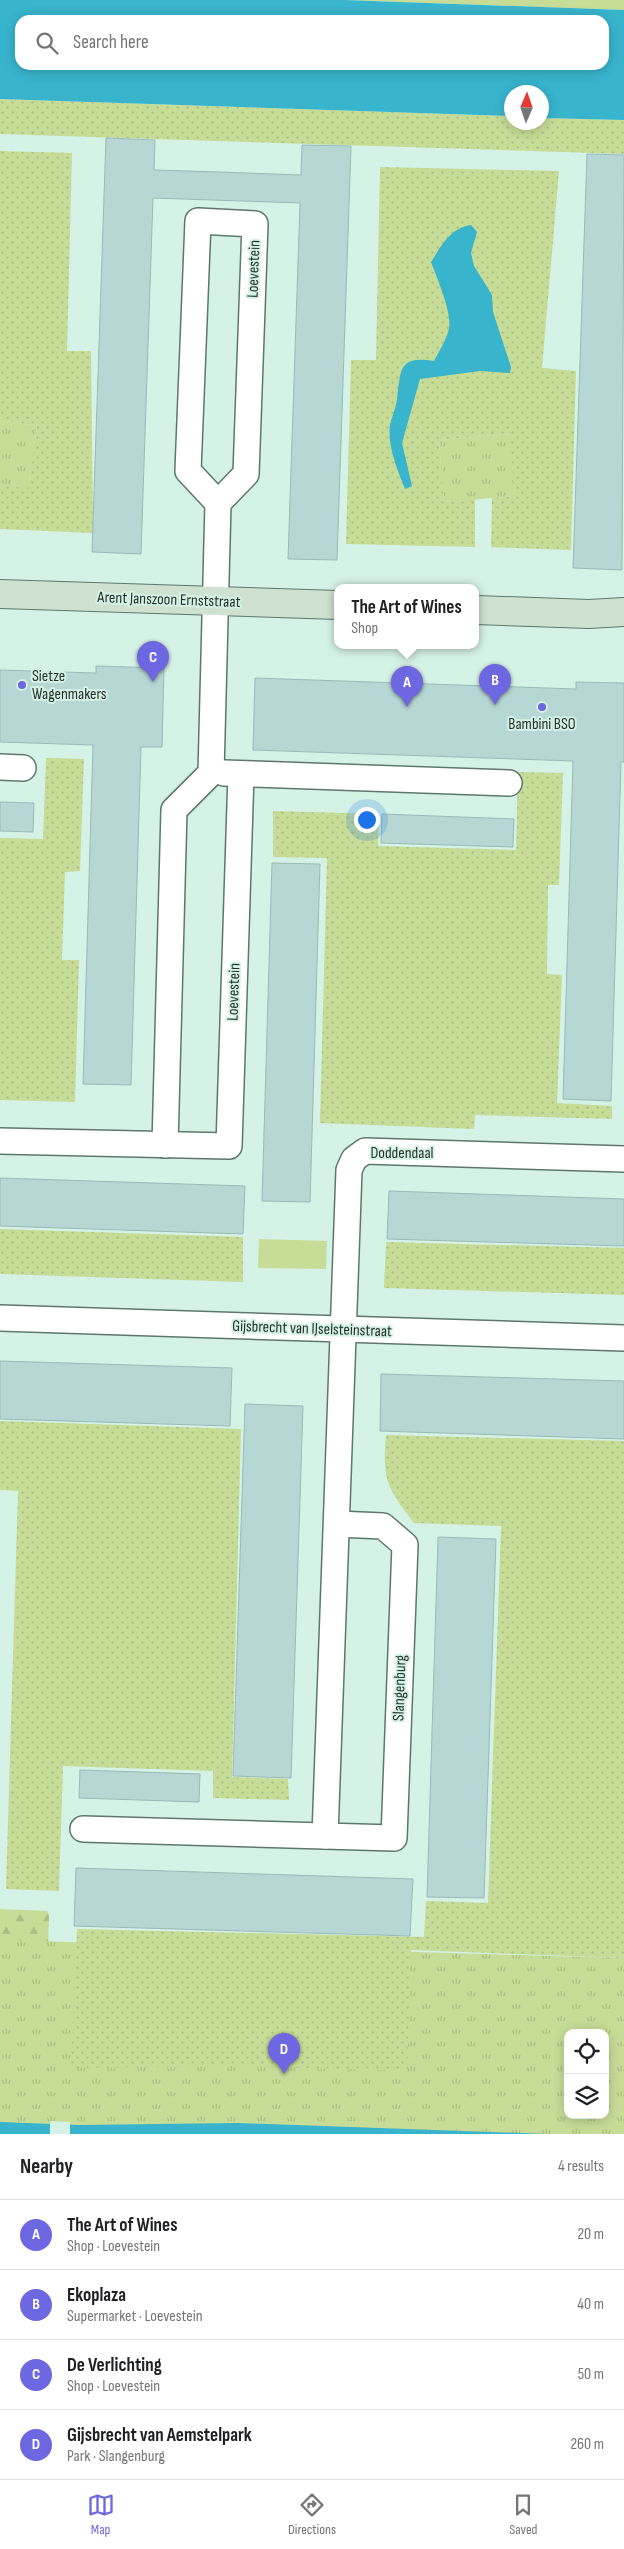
<!DOCTYPE html>
<html lang="en">
<head>
<meta charset="utf-8">
<style>
  :root { --surface:#fff; --page:#f2f2f2; --text:#202124; --muted:#757577; --line:#e0e0e0; --accent:#6d67e1 }
  body { margin:0; font-family:"Sofia Sans Condensed",sans-serif; background:var(--page); color:var(--text) }
  .controls { position:absolute; right:15px; bottom:15px; display:grid; overflow:hidden; border-radius:10px; box-shadow:0 2px 12px #0003 }
  .controls button { width:45px; height:45px; display:grid; place-items:center; padding:0; border:0; border-bottom:1px solid var(--line); background:var(--surface); color:var(--text); font:25px sans-serif }
  .compass { position:absolute; left:504px; top:85px; width:45px; height:45px; border-radius:50%; background:var(--surface); box-shadow:0 2px 12px #0003; rotate:2deg }
  .you { position:absolute; left:366px; top:819px; width:18px; height:18px; margin:-12px; border:4px solid #fff; border-radius:50%; background:#1a73e8; box-shadow:0 0 0 8px #1a73e833 }
  .badge { display:grid; place-items:center; width:32px; height:32px; border-radius:50%; background:var(--accent); color:#fff; font-size:16px; font-weight:700 }
  .pin { position:absolute; translate:-50% -41px; filter:drop-shadow(0 1px 2px #0008) }
  .pin::after { content:''; position:absolute; top:26px; width:18px; height:15px; background:inherit; clip-path:polygon(0 0,100% 0,50% 100%) }
  .popup { position:absolute; left:334px; top:584px; width:145px; height:65px; box-sizing:border-box; display:grid; place-content:center; border-radius:10px; background:var(--surface); filter:drop-shadow(0 1px 4px #0005); font-size:16px; white-space:nowrap; color:var(--muted) }
  .popup b { font-size:19px; color:var(--text) }
  .popup::after { content:''; position:absolute; left:50%; top:100%; margin-left:-10px; border:10px solid transparent; border-top-color:var(--surface) }
  .list { margin:0; padding:0; list-style:none }
  h2 { display:flex; justify-content:space-between; align-items:center; height:65px; margin:0; padding:0 20px; font-size:21px }
  h2 small { font-size:16px; font-weight:400; color:var(--muted) }
  .list li { display:grid; grid-template-columns:32px 1fr auto; gap:15px; align-items:center; box-sizing:border-box; height:70px; padding:0 20px; border-top:1px solid var(--line) }
  .list b { display:block; font-size:19px; white-space:nowrap }
  .list p { margin:0; font-size:16px; white-space:nowrap; color:var(--muted) }
  .list em { font-size:16px; font-style:normal; color:var(--muted) }
  .icon { flex:none; width:28px; height:28px; fill:none; stroke:currentColor; stroke-width:2; stroke-linecap:round; stroke-linejoin:round }
  .map { position:relative; flex:none; width:624px; height:2134px; overflow:hidden }
  .search { position:absolute; background:var(--surface); box-shadow:0 2px 12px #0003; left:15px; right:15px; top:15px; height:55px; display:flex; align-items:center; gap:12px; box-sizing:border-box; padding:0 18px; border-radius:15px; color:var(--muted); font-size:19px }
  .sheet { height:345px; background:var(--surface) }
  nav { display:flex; justify-content:space-around; align-items:center; box-sizing:border-box; height:70px; border-top:1px solid var(--line); background:var(--surface); font-size:14px; color:var(--muted) }
  nav a { display:grid; justify-items:center; gap:2px }
  nav .on { color:var(--accent) }
  .map>svg:first-child { display:block }
  .grass { fill:#c6dc97 }
  .forest { fill:url(#forest-firs) }
  .park { fill:url(#park-tufts); fill-rule:evenodd }
  .garden { fill:url(#garden-dots) }
  .water { fill:#38b4cc; fill-rule:evenodd }
  .pier { fill:#d5f2e6 }
  .building { fill:#b6d7d4; stroke:#9abab7 }
  .lines { fill:none; stroke-linecap:round; stroke-linejoin:round }
  .street-casing { stroke:#5d776d; stroke-width:28 }
  .secondary-casing { stroke:#5d776d; stroke-width:30 }
  .street { stroke:#fff; stroke-width:25 }
  .secondary { stroke:#cee2cf; stroke-width:28 }
  .poi-dot { fill:#6d67e1; stroke:#d5f2e6; stroke-width:2 }
  .labels { text-anchor:middle; dominant-baseline:central; stroke-width:4; stroke-linejoin:round; paint-order:stroke }
  .street-label { font-size:16px; fill:#26312c; stroke:#d5f2e6 }
  .poi-label { font-size:16px; fill:#26312c; stroke:#d5f2e6; text-anchor:start }
</style>
</head>
<body>
<div class="map">
<svg width="624" height="2134" viewBox="0 0 624 2134">
  <defs>
    <pattern id="forest-firs" width="22" height="20" patternUnits="userSpaceOnUse" patternTransform="scale(1.25)"><rect width="22" height="20" fill="#c6dc97"/><path d="M5 1l3.5 6h-7zM16 11l3.5 6h-7z" fill="#aabd82"/></pattern>
    <pattern id="park-tufts" width="24" height="20" patternUnits="userSpaceOnUse" patternTransform="scale(1.25)"><rect width="24" height="20" fill="#c6dc97"/><path d="M3 7l-1-3M5 7V3M7 7l1-3M15 17l-1-3M17 17v-4M19 17l1-3" fill="none" stroke="#aabd82"/></pattern>
    <pattern id="garden-dots" width="8" height="8" patternUnits="userSpaceOnUse" patternTransform="scale(1.25)"><rect width="8" height="8" fill="#c6dc97"/><path d="M2 2h.1M6 6h.1" fill="none" stroke="#aabd82" stroke-width="1.8" stroke-linecap="round"/></pattern>
  </defs>
  <rect width="100%" height="100%" fill="#d5f2e6"/>
  <g class="grass">
    <polygon points="344,0 624,0 624,10"/>
    <polygon points="259,1239 327,1241 326,1269 258,1268"/>
  </g>
  <polygon class="forest" points="0,1909 47,1911 49,1915 46,2034 0,2035"/>
  <g class="park">
    <polygon points="0,420 37,426 28,489 0,486"/>
    <polygon points="510,434 515,496 444,502 439,440"/>
    <path d="M0,1940L624,1958V2134H0ZM568,2033H605V2115H568Z"/>
  </g>
  <g class="garden">
    <polygon points="0,99 511,116 512,122 542,122 542,118 624,120 624,154 0,134"/>
    <polygon points="0,151 72,153 67,351 91,351 93,533 0,529 0,486 28,488 37,426 0,420"/>
    <polygon points="380,167 559,171 542,368 576,371 571,550 491,547 492,498 515,496 509,434 439,440 444,502 475,499 475,547 346,544 351,360 376,360"/>
    <polygon points="46,758 84,759 80,871 65,872 62,960 79,960 75,1102 0,1100 0,838 43,839"/>
    <polygon points="518,772 563,773 559,885 548,885 547,974 562,975 557,1103 612,1106 612,1119 475,1115 474,1129 320,1123 327,858 273,857 273,811 379,814 378,846 516,850"/>
    <polygon points="0,1229 243,1237 243,1282 0,1274"/>
    <polygon points="386,1242 624,1248 624,1295 384,1288"/>
    <polygon points="0,1421 241,1429 232,1777 288,1779 289,1800 213,1798 213,1771 63,1766 59,1891 6,1889 18,1491 0,1490"/>
    <path d="M386,1435L624,1441V1958L411,1950L407,2071L240,2066L71,2068L77,1929L424,1937L426,1901L488,1903L501,1526L414,1523C387,1488 382,1479 386,1435Z"/>
  </g>
  <g class="water">
    <path d="M0,0H344L624,10V120L542,118V92H512L511,116L0,99ZM20,20H604V65H20Z"/>
    <path d="M471,225L477,232L471,253L474,266L492,295L493,312L511,367L510,373L480,371L420,379L402,443L412,486L405,489C398,471 387,446 390,425C392,416 396,408 397,399C401,370 398,355 434,361C439,351 447,339 449,328C452,312 437,278 431,262C442,245 450,228 471,225Z"/>
    <polygon points="0,2122 79,2125 238,2123 548,2134 0,2134"/>
  </g>
  <polygon class="pier" points="50,2121 70,2122 70,2134 50,2134"/>
  <g class="building">
    <polygon points="106,138 155,140 154,170 220,172 301,175 302,145 351,146 337,560 288,559 300,203 153,198 141,554 92,552"/>
    <polygon points="587,154 624,155 622,570 573,568"/>
    <polygon points="96,666 164,668 162,747 141,747 131,1085 83,1084 93,745 0,742 0,670 96,673"/>
    <polygon points="255,678 576,689 576,682 624,683 624,762 621,762 611,1101 563,1099 573,761 253,750"/>
    <polygon points="0,802 34,803 33,832 0,831"/>
    <polygon points="382,814 514,819 513,847 381,843"/>
    <polygon points="272,863 320,864 310,1202 262,1201"/>
    <polygon points="0,1178 245,1186 243,1234 0,1226"/>
    <polygon points="389,1191 624,1199 624,1246 387,1239"/>
    <polygon points="0,1361 232,1368 230,1426 0,1419"/>
    <polygon points="381,1374 624,1381 624,1439 380,1431"/>
    <polygon points="245,1404 303,1406 291,1778 233,1776"/>
    <polygon points="438,1537 496,1539 484,1898 427,1897"/>
    <polygon points="80,1770 200,1774 199,1802 79,1798"/>
    <polygon points="76,1868 413,1879 410,1936 74,1926"/>
  </g>
  <g class="lines">
    <g class="street-casing">
      <g id="street">
        <polyline points="0,767 23,768"/>
        <polyline points="224,773 509,783"/>
        <polyline points="0,1141 229,1146 241,774"/>
        <polyline points="165,1145 174,810 211,773 218,503 246,474 255,224 198,221 188,471 218,503"/>
        <polyline points="0,1318 624,1338"/>
        <polyline points="83,1829 394,1838 405,1545 383,1526 337,1524"/>
        <polyline points="325,1836 349,1170 354,1159 365,1151 624,1159"/>
      </g>
    </g>
    <g class="secondary-casing">
      <g id="secondary">
        <polyline points="0,594 338,605"/>
        <polyline points="476,610 589,614 624,612"/>
      </g>
    </g>
    <use href="#street" class="street"/>
    <use href="#secondary" class="secondary"/>
  </g>
  <g class="poi-dot">
    <circle cx="22" cy="685" r="5"/>
    <circle cx="542" cy="707" r="5"/>
  </g>
  <g class="labels">
    <g class="street-label">
      <text transform="translate(254 269) rotate(-88)">Loevestein</text>
      <text transform="translate(169 600) rotate(2)">Arent Janszoon Ernststraat</text>
      <text transform="translate(234 992) rotate(-88)">Loevestein</text>
      <text x="402" y="1153">Doddendaal</text>
      <text transform="translate(312 1329) rotate(2)">Gijsbrecht van IJselsteinstraat</text>
      <text transform="translate(400 1688) rotate(-88)">Slangenburg</text>
    </g>
    <g class="poi-label">
      <text x="32" y="676">Sietze<tspan x="32" dy="18">Wagenmakers</tspan></text>
      <text x="542" y="724" text-anchor="middle">Bambini BSO</text>
    </g>
  </g>
</svg>
<div class="controls">
<button><svg class="icon" aria-label="locate" viewBox="0 0 24 24"><circle cx="12" cy="12" r="6"/><path d="M12 2v4M12 18v4M2 12h4M18 12h4"/></svg></button>
<button><svg class="icon" aria-label="layers" viewBox="0 0 24 24"><path d="M12 4l9 5-9 5-9-5zM3 14l9 5 9-5"/></svg></button>
</div>
<svg class="compass" viewBox="-18 -18 36 36"><path d="M0-13l5 13h-10z" fill="#e53935"/><path d="M0 13l5-13h-10z" fill="#757577"/></svg>
<div class="you"></div>
<div class="pin badge" style="left:407px;top:707px">A</div>
<div class="popup"><b>The Art of Wines</b>Shop</div>
<div class="pin badge" style="left:495px;top:705px">B</div>
<div class="pin badge" style="left:153px;top:682px">C</div>
<div class="pin badge" style="left:284px;top:2074px">D</div>
<div class="search"><svg class="icon" aria-label="search" viewBox="0 0 24 24"><circle cx="10" cy="10" r="6"/><path d="M15 15l6 6"/></svg>Search here</div>
</div>
<section class="sheet">
<h2>Nearby<small>4 results</small></h2>
<ul class="list">
<li><span class="badge">A</span><div><b>The Art of Wines</b><p>Shop · Loevestein</p></div><em>20 m</em></li>
<li><span class="badge">B</span><div><b>Ekoplaza</b><p>Supermarket · Loevestein</p></div><em>40 m</em></li>
<li><span class="badge">C</span><div><b>De Verlichting</b><p>Shop · Loevestein</p></div><em>50 m</em></li>
<li><span class="badge">D</span><div><b>Gijsbrecht van Aemstelpark</b><p>Park · Slangenburg</p></div><em>260 m</em></li>
</ul>
</section>
<nav>
<a class="on"><svg class="icon" aria-label="map" viewBox="0 0 24 24"><path d="M3 6l6-2 6 2 6-2v14l-6 2-6-2-6 2zM9 4v14M15 6v14"/></svg>Map</a>
<a><svg class="icon" aria-label="directions" viewBox="0 0 24 24"><path d="M12 3l9 9-9 9-9-9zM9 14v-3h6M13 9l2 2-2 2"/></svg>Directions</a>
<a><svg class="icon" aria-label="saved" viewBox="0 0 24 24"><path d="M7 4h10v16l-5-4-5 4z"/></svg>Saved</a>
</nav>
</body>
</html>
